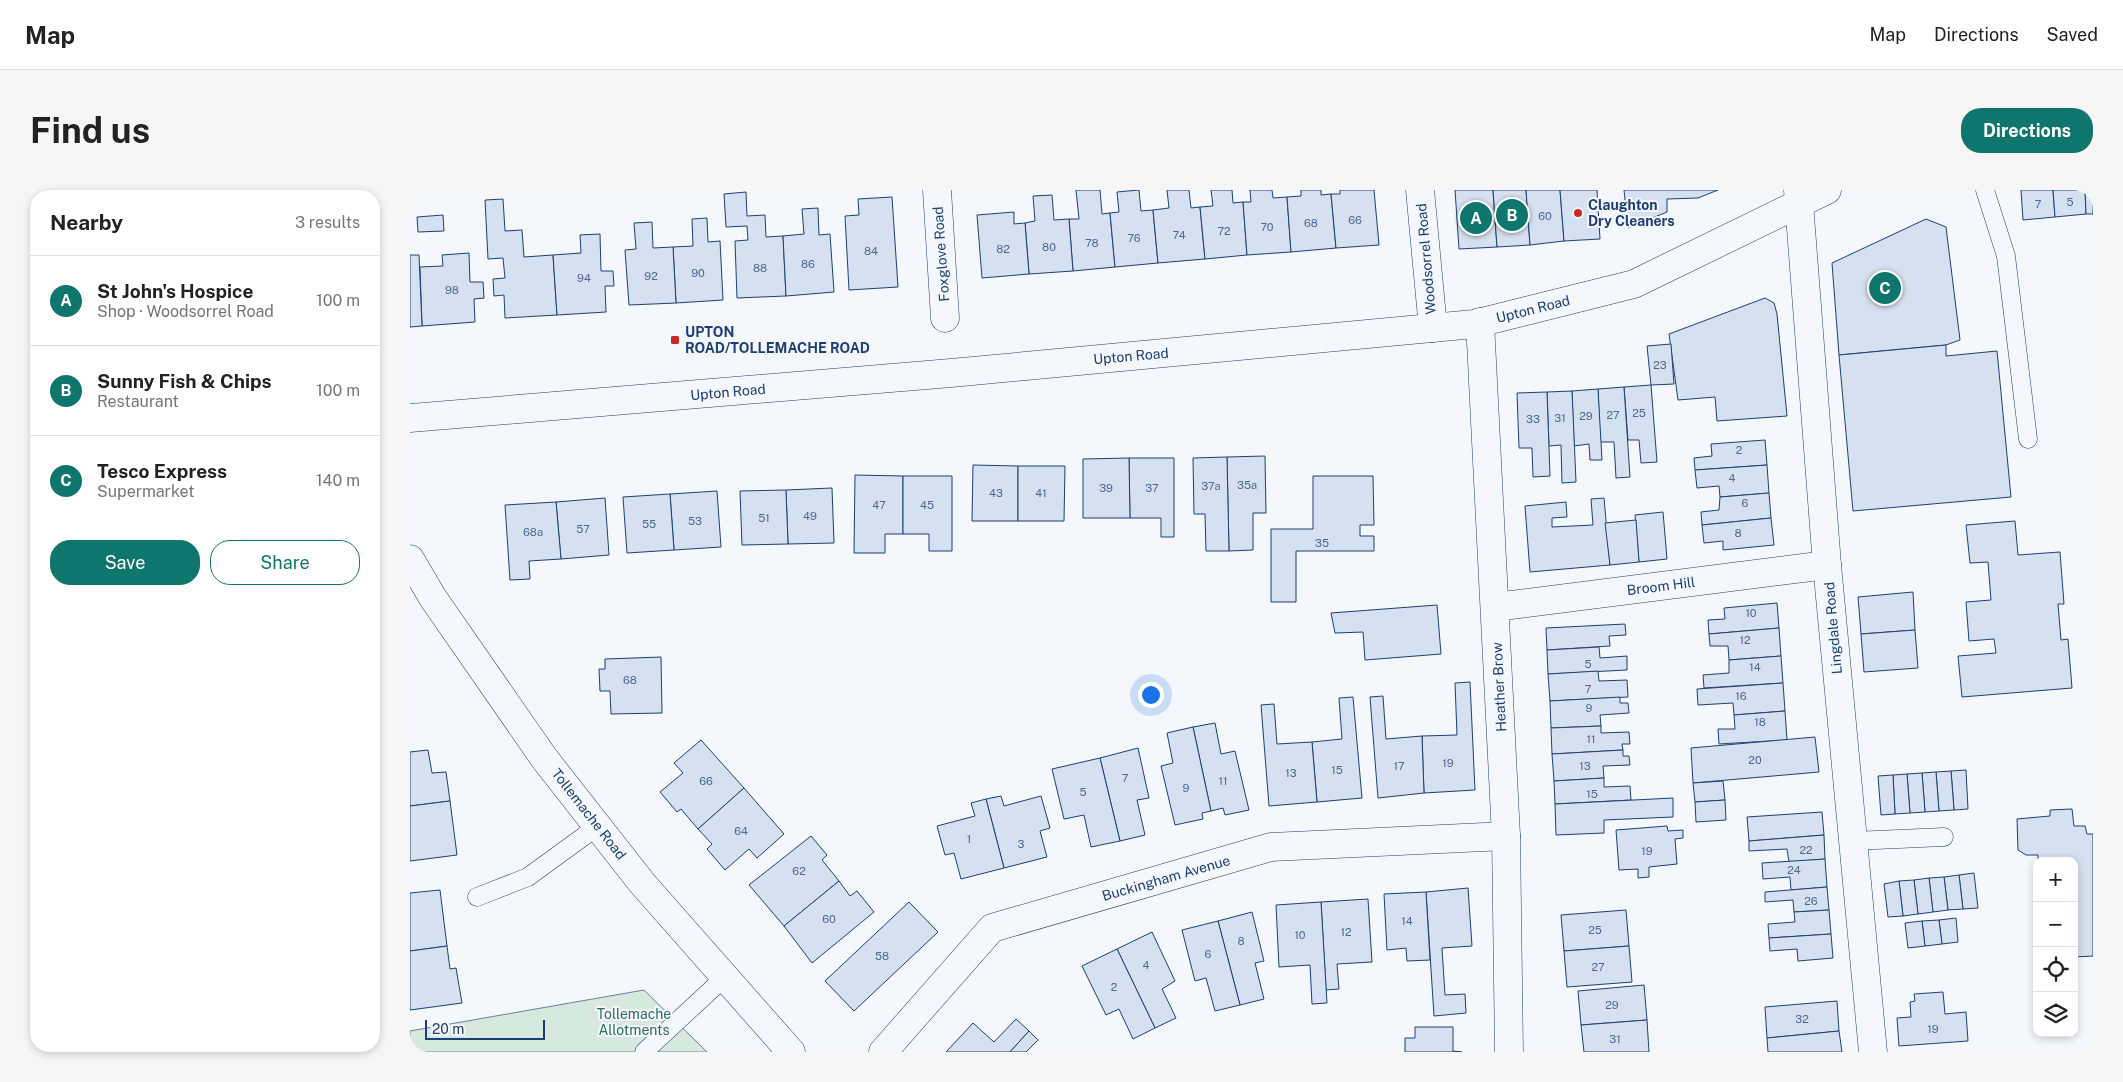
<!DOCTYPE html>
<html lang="en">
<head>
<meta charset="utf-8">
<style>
  :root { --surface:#fff; --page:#f6f6f6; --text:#222; --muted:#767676; --line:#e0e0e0; --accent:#0f766e }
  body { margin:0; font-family:"Public Sans",sans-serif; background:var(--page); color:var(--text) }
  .controls { position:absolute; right:15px; bottom:15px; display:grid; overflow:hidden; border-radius:10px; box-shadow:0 2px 8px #0003 }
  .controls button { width:45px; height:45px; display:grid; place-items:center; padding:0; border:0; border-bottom:1px solid var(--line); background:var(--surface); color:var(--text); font:25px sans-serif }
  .scale { position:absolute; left:15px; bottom:12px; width:120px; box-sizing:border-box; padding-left:5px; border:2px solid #1d3f73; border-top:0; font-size:14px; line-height:18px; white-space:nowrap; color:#1d3f73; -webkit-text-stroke:4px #f4f7fb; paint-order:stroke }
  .you { position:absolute; left:740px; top:504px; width:18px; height:18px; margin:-12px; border:4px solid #fff; border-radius:50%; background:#1a73e8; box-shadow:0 0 0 8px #1a73e833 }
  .badge { display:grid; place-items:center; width:32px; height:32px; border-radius:50%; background:var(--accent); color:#fff; font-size:16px; font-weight:700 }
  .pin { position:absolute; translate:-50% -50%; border:2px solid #fff; box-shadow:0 1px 5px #0006 }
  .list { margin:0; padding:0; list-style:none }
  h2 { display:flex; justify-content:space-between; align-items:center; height:65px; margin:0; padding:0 20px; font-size:21px }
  h2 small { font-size:16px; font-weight:400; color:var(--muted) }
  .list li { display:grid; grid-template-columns:32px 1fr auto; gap:15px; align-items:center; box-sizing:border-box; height:90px; padding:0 20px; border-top:1px solid var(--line) }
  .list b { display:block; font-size:19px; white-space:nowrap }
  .list p { margin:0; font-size:16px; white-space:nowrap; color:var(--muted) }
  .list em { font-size:16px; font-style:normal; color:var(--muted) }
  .actions { display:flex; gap:10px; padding:15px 20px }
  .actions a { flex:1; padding:11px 0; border:1px solid var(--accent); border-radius:20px; text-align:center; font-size:18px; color:var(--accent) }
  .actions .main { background:var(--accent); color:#fff }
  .icon { flex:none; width:28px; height:28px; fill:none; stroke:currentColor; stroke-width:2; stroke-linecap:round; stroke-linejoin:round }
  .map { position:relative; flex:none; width:1683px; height:862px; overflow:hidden; border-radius:20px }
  header { display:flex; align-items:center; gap:30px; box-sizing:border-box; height:70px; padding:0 25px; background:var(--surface); border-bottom:1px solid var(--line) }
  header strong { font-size:24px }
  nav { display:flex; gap:28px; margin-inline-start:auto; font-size:18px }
  .intro { display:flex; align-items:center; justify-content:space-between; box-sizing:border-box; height:120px; padding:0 30px }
  h1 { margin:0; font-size:35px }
  .button { padding:12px 22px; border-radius:20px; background:var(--accent); color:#fff; font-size:18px; font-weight:700 }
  main { display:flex; gap:30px; padding:0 30px }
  aside { flex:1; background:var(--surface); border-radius:20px; box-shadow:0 2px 8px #0003 }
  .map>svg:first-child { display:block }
  .green { fill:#d7e8df; stroke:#687fa3 }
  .building { fill:#d5e0f0; stroke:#1d3f73 }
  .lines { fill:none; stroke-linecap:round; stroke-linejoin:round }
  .service-casing { stroke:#1d3f73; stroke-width:19 }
  .minor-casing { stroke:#1d3f73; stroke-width:29 }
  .tertiary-casing { stroke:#1d3f73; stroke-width:29 }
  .primary-casing { stroke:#1d3f73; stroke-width:29 }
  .service { stroke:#f4f7fb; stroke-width:18 }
  .minor { stroke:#f4f7fb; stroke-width:28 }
  .tertiary { stroke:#f4f7fb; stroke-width:28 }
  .primary { stroke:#f4f7fb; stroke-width:28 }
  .poi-dot { fill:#c62828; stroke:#f4f7fb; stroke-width:2 }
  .labels { text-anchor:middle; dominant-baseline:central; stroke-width:4; stroke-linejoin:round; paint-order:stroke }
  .number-label { font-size:11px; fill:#4b6792 }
  .poi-label { font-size:14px; font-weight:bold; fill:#1d3f73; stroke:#f4f7fb; text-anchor:start }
  .street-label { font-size:14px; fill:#1d3f73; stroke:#f4f7fb }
  .park-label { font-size:14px; fill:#2c6c60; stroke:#f4f7fb }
</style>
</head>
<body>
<header>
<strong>Map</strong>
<nav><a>Map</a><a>Directions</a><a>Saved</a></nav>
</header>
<div class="intro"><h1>Find us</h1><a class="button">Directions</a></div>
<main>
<aside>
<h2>Nearby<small>3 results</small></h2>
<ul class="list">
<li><span class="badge">A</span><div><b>St John's Hospice</b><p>Shop · Woodsorrel Road</p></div><em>100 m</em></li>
<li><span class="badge">B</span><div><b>Sunny Fish &amp; Chips</b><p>Restaurant</p></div><em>100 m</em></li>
<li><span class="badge">C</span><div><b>Tesco Express</b><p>Supermarket</p></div><em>140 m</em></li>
</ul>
<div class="actions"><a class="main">Save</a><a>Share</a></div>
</aside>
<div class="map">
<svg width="1683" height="862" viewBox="0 0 1683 862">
  <rect width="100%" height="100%" fill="#f4f7fb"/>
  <polygon class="green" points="234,800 297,862 0,862 0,841"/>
  <g class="building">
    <polygon points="666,0 690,0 692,24 700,23 705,77 663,81 659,29 669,29"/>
    <polygon points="729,0 731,21 743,20 748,73 705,77 700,23 709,22 707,2"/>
    <polygon points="757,0 779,0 781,18 790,17 795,69 748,73 743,20 759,18"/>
    <polygon points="801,0 822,0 823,13 833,12 837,65 795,69 790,17 803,16"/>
    <polygon points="840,0 862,0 863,8 877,7 881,62 837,65 833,12 841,12"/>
    <polygon points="891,0 911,0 911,5 921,4 926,58 881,62 877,7 891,6"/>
    <polygon points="930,0 964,0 969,55 926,58 921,4 930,4"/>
    <polygon points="1045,0 1083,0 1087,57 1049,59"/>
    <polygon points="1083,0 1116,0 1120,55 1087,57"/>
    <polygon points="1116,0 1150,0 1154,51 1120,55"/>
    <polygon points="1150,0 1187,0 1190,49 1154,51"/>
    <polygon points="1214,0 1308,0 1288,8 1257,9 1257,22 1218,38"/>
    <polygon points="1611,0 1643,0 1645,27 1613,30"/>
    <polygon points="1643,0 1675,0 1676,24 1645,27"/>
    <polygon points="1675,0 1683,0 1683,24 1676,24"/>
    <polygon points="336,2 337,26 355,25 356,47 373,46 376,106 327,108 325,51 338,50 337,36 316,37 314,4"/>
    <polygon points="642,5 644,30 659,29 663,81 619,84 615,33 625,31 623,6"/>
    <polygon points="482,7 488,97 439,100 435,26 449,25 448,9"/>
    <polygon points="93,9 95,41 112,40 114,67 143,65 147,125 95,128 94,105 84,106 83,89 95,88 93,68 78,69 75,10"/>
    <polygon points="408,18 409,45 420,44 424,102 376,106 373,46 394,44 392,19"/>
    <polygon points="604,22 604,34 615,33 619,84 572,88 567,25"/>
    <polygon points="33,25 34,41 8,42 7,27"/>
    <polygon points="297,28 298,52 310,51 313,110 266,113 263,57 283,56 282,29"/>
    <polygon points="1516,29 1536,37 1550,150 1536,155 1429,165 1422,73"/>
    <polygon points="242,32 243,58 263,57 266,113 219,115 215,60 226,59 224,33"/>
    <polygon points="190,44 191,81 203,81 204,96 195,96 196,122 147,125 143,65 171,63 170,45"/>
    <polygon points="59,63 60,92 73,92 74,108 64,109 65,132 12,136 10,77 33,76 32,65"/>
    <polygon points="0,65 9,65 12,136 0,137"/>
    <polygon points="1355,108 1364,113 1367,124 1377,226 1307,231 1305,207 1268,210 1259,144"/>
    <polygon points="1261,154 1264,194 1241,195 1237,156"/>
    <polygon points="1536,155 1536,166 1587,161 1601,307 1443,321 1429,165"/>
    <polygon points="1241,195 1247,272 1231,273 1229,250 1218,250 1214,197"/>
    <polygon points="1214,197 1220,287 1206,288 1204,252 1190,252 1188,199"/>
    <polygon points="1188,199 1192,270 1180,270 1179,254 1164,256 1162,201"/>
    <polygon points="1162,201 1166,292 1152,293 1151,255 1139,256 1137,202"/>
    <polygon points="1137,202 1140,286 1123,287 1122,258 1109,258 1107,203"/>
    <polygon points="1355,250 1357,275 1285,280 1284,268 1302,266 1301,254"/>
    <polygon points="855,266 856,323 843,323 843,360 819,361 817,267"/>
    <polygon points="817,267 819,361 796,361 795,324 784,324 783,268"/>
    <polygon points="719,268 764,268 764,347 751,347 751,328 720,328"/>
    <polygon points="719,268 720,328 673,328 673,269"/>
    <polygon points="563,275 608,276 608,331 562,331"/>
    <polygon points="1357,275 1359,303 1310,307 1309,296 1287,298 1285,280"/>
    <polygon points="608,276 655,276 654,331 608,331"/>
    <polygon points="445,285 493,286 493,344 475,344 475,363 444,363"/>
    <polygon points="493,286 542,286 542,361 519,361 519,344 493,344"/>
    <polygon points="903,286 963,286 964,335 950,335 950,346 964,346 964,361 886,361 886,412 861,412 861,339 903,339"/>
    <polygon points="422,298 424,353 378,354 376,300"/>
    <polygon points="376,300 378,354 332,355 330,301"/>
    <polygon points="307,301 311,357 264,360 260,304"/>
    <polygon points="1359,303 1361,328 1292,335 1291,322 1309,320 1310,307"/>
    <polygon points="260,304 264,360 217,363 213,307"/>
    <polygon points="195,308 199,365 151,369 146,312"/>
    <polygon points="1194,308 1200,375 1120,382 1115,316 1156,312 1157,327 1142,328 1142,337 1183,335 1181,309"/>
    <polygon points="146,312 151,369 119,371 120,389 100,390 95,315"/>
    <polygon points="1253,322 1257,369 1229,372 1225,325"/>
    <polygon points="1361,328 1364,355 1313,360 1313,351 1294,353 1292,335"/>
    <polygon points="1226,330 1229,372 1200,375 1195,333"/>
    <polygon points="1605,331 1608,365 1650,362 1654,414 1648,414 1651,450 1658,449 1662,498 1552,507 1548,466 1586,463 1584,449 1559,451 1556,412 1581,410 1578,372 1560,373 1556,335"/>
    <polygon points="1503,402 1505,440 1451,444 1448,407"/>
    <polygon points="1367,413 1369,438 1299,444 1298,430 1315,429 1314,418"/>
    <polygon points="1027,415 1031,464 955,470 953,442 925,443 921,423"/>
    <polygon points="1215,434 1216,445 1199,446 1200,456 1137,460 1136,438"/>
    <polygon points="1369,438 1371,466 1319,470 1318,456 1300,456 1299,444"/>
    <polygon points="1505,440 1508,478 1454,482 1451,444"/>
    <polygon points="1189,457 1190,468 1217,466 1217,480 1138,484 1137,460"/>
    <polygon points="1371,466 1373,493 1294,498 1293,485 1319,483 1319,470"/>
    <polygon points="251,467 252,523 201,524 200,501 190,501 189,479 195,479 195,469"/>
    <polygon points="1188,481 1189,491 1217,490 1218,507 1140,511 1138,484"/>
    <polygon points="1060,492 1065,600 1014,603 1012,546 1047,545 1045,493"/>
    <polygon points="1373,493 1375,521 1324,525 1323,513 1288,515 1287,499"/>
    <polygon points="973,506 976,549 1012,546 1014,603 968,608 960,507"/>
    <polygon points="943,507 952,608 907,612 902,552 932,549 929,508"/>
    <polygon points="1210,507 1210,513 1218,513 1219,523 1190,525 1191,536 1141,538 1140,511"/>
    <polygon points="864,514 867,554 902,552 907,612 859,616 851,515"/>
    <polygon points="1375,521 1377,550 1309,554 1308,539 1325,539 1324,525"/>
    <polygon points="805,533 811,564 825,561 839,620 815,625 813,618 801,621 783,537"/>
    <polygon points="1191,536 1191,543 1219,542 1220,554 1212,554 1213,560 1142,564 1141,538"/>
    <polygon points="783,537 801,621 792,623 793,629 765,635 751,576 763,573 757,543"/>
    <polygon points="1405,547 1409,582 1283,593 1281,558"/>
    <polygon points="291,550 334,598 288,639 271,619 267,622 250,602 273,583 264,573"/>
    <polygon points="728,558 739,608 727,610 735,645 710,651 690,568"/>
    <polygon points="18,560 22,583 36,582 40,611 0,616 0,562"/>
    <polygon points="1213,560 1213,566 1219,566 1220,575 1193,576 1194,588 1144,591 1142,564"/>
    <polygon points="690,568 710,651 681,657 674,625 654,629 642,579"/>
    <polygon points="1556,580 1558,619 1544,620 1541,581"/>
    <polygon points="1541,581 1544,620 1529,621 1526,582"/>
    <polygon points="1526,582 1529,621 1515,622 1512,583"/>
    <polygon points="1512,583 1515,622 1500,623 1497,584"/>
    <polygon points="1497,584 1500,623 1485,624 1483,585"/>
    <polygon points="1483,585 1485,624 1471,625 1468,586"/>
    <polygon points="1194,588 1194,597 1220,596 1221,610 1145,614 1144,591"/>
    <polygon points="1313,591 1315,610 1285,612 1283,593"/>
    <polygon points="334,598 374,644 347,668 339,659 315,680 297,659 302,654 288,639"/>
    <polygon points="591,606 594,616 631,606 640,638 630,641 637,667 594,678 576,609"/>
    <polygon points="1263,608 1263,627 1194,630 1194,643 1146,645 1145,614"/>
    <polygon points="576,609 594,678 551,689 544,663 535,665 527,636 565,626 561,613"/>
    <polygon points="1315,610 1316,630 1286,632 1285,612"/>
    <polygon points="40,611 47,665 0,671 0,616"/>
    <polygon points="1662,619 1664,636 1675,636 1677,644 1683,644 1683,766 1664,767 1664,671 1628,671 1628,665 1616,665 1608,660 1607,629 1640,626 1640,620"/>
    <polygon points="1412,622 1414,645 1339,651 1337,627"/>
    <polygon points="1257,636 1258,641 1273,640 1273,648 1265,649 1267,674 1239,677 1239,687 1228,688 1228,679 1209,680 1206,640"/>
    <polygon points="1414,645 1415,669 1379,672 1377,659 1339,661 1339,651"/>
    <polygon points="401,646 417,665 412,670 429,691 374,736 339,695"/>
    <polygon points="1415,669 1417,697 1381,700 1380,687 1353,689 1352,673"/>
    <polygon points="1564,683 1568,718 1553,719 1549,685"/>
    <polygon points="1549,685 1553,719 1538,720 1534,687"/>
    <polygon points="1534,687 1538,720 1523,722 1519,688"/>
    <polygon points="1519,688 1523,722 1508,724 1504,690"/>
    <polygon points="1504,690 1508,724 1493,726 1489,691"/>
    <polygon points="429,691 440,706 447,701 464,722 402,773 374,736"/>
    <polygon points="1489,691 1493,726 1478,727 1474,694"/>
    <polygon points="1417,697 1419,720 1384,722 1383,710 1355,712 1355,702"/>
    <polygon points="1058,698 1062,756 1032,758 1035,805 1055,804 1056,823 1024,826 1016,702"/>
    <polygon points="30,700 37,756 0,761 0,703"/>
    <polygon points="1016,702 1020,770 997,771 996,758 977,760 974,704"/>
    <polygon points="958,709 962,772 927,774 929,799 916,800 911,712"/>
    <polygon points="499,712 528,742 444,821 415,791"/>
    <polygon points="911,712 917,813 902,814 900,775 869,777 866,715"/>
    <polygon points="1216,720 1219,756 1154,761 1151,725"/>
    <polygon points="1419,720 1421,744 1359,748 1358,734 1385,732 1384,722"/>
    <polygon points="842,722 854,771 845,773 854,809 830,815 808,731"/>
    <polygon points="1546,728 1548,752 1532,754 1529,730"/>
    <polygon points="1529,730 1532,754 1515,756 1512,731"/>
    <polygon points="808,731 830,815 805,821 796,788 785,791 772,740"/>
    <polygon points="1512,731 1515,756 1498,758 1495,733"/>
    <polygon points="742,742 765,791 752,799 766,828 745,838 707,759"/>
    <polygon points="1421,744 1423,768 1388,771 1387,759 1360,761 1359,748"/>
    <polygon points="37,756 40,779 46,778 52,813 0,820 0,761"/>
    <polygon points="1219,756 1222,792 1157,797 1154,761"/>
    <polygon points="707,759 745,838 723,849 709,819 696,825 672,776"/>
    <polygon points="1234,795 1237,830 1171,835 1168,801"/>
    <polygon points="1533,802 1535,824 1556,822 1558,851 1489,856 1487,828 1501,827 1500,812 1505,811 1504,804"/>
    <polygon points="1427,811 1429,841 1357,848 1355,817"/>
    <polygon points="606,829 619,841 600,862 536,862 563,833 584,852"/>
    <polygon points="1237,830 1239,862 1174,862 1171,835"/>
    <polygon points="1005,837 1043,837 1043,861 1052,862 995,862 995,848 1005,848"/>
    <polygon points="619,841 628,850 616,862 600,862"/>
    <polygon points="1429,841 1432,862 1358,862 1357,848"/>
  </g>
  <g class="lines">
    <g class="service-casing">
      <g id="service">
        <polyline points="1575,0 1596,66 1618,249"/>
        <polyline points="1443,651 1534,647"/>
        <polyline points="67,707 118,687 188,636"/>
        <polyline points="234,862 315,787"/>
      </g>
    </g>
    <g class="minor-casing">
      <g id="minor">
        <polyline points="527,0 535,128"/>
        <polyline points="1010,0 1023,138"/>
        <polyline points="1388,0 1417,375 1463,862"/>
        <polyline points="1070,132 1096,646 1099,862"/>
        <polyline points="1085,417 1417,375"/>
        <polyline points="473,862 582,738 861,657 1096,646"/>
      </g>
    </g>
    <g class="tertiary-casing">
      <polyline id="tertiary" points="0,369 23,408 134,568 232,693 381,862"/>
    </g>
    <g class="primary-casing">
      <polyline id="primary" points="0,228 541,183 1064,134 1224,94 1417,0"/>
    </g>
    <use href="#service" class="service"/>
    <use href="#minor" class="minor"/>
    <use href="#tertiary" class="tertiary"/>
    <use href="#primary" class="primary"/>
  </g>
  <g class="poi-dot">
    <circle cx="1168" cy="23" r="5"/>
    <rect x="260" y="145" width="10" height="10" rx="2.5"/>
  </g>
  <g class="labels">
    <g class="number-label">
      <text x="1660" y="12">5</text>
      <text x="1628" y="14">7</text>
      <text x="1135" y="26">60</text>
      <text x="945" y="30">66</text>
      <text x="901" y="33">68</text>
      <text x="857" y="37">70</text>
      <text x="814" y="41">72</text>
      <text x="769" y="45">74</text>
      <text x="724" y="48">76</text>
      <text x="682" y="53">78</text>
      <text x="639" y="57">80</text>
      <text x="593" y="59">82</text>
      <text x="461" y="61">84</text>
      <text x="398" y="74">86</text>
      <text x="350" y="78">88</text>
      <text x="288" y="83">90</text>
      <text x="241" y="86">92</text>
      <text x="174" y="88">94</text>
      <text x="42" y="100">98</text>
      <text x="1250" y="175">23</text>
      <text x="1229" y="223">25</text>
      <text x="1203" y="225">27</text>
      <text x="1176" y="226">29</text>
      <text x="1150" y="228">31</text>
      <text x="1123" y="229">33</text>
      <text x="1329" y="260">2</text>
      <text x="1322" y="288">4</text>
      <text x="837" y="295">35a</text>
      <text x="801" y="296">37a</text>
      <text x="696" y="298">39</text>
      <text x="742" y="298">37</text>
      <text x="586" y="303">43</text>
      <text x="631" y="303">41</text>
      <text x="1335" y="313">6</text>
      <text x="469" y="315">47</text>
      <text x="517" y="315">45</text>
      <text x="400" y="326">49</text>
      <text x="354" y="328">51</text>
      <text x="285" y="331">53</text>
      <text x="239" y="334">55</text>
      <text x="173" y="339">57</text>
      <text x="123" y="342">68a</text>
      <text x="1328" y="343">8</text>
      <text x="912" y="353">35</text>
      <text x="1341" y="423">10</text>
      <text x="1335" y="450">12</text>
      <text x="1178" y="474">5</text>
      <text x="1345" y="477">14</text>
      <text x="220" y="490">68</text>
      <text x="1178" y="499">7</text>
      <text x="1331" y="506">16</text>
      <text x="1179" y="518">9</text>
      <text x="1350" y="532">18</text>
      <text x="1181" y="549">11</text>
      <text x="1345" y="570">20</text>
      <text x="1038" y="573">19</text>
      <text x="989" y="576">17</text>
      <text x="1175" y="576">13</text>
      <text x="927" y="580">15</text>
      <text x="881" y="583">13</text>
      <text x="715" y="588">7</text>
      <text x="296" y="591">66</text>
      <text x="813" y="591">11</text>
      <text x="776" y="598">9</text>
      <text x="673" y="602">5</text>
      <text x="1182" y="604">15</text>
      <text x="331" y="641">64</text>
      <text x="559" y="649">1</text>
      <text x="611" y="654">3</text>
      <text x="1396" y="660">22</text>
      <text x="1237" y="661">19</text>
      <text x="1384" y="680">24</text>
      <text x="389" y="681">62</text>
      <text x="1401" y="711">26</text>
      <text x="419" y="729">60</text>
      <text x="997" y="731">14</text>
      <text x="1185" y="740">25</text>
      <text x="936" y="742">12</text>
      <text x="890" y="745">10</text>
      <text x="831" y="751">8</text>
      <text x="798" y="764">6</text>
      <text x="472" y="766">58</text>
      <text x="736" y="775">4</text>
      <text x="1188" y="777">27</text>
      <text x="704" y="797">2</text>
      <text x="1202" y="815">29</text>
      <text x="1392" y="829">32</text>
      <text x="1523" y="839">19</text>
      <text x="1205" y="849">31</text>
    </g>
    <g class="poi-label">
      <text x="1178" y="15">Claughton<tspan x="1178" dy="16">Dry Cleaners</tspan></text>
      <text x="275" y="142">UPTON<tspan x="275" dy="16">ROAD/TOLLEMACHE ROAD</tspan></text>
    </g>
    <g class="street-label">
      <text transform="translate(531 64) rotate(-94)">Foxglove Road</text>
      <text transform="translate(1016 69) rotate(-95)">Woodsorrel Road</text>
      <text transform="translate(1123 119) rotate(-14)">Upton Road</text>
      <text transform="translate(721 166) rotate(-5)">Upton Road</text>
      <text transform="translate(318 202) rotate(-5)">Upton Road</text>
      <text transform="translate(1251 396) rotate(-7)">Broom Hill</text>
      <text transform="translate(1423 438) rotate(-95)">Lingdale Road</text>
      <text transform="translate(1089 497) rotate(-93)">Heather Brow</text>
      <text transform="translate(179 624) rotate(52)">Tollemache Road</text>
      <text transform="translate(756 688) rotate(-16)">Buckingham Avenue</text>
    </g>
    <g class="park-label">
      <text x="224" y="824">Tollemache<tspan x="224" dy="16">Allotments</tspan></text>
    </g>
  </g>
</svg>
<div class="controls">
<button>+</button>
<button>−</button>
<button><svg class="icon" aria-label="locate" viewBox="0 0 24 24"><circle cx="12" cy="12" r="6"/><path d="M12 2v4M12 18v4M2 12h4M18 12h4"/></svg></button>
<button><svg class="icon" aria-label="layers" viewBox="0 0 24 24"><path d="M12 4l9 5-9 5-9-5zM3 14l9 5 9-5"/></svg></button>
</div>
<div class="scale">20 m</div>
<div class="you"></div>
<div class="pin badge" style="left:1066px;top:28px">A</div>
<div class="pin badge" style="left:1102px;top:25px">B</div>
<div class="pin badge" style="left:1475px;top:98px">C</div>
</div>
</main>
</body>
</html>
